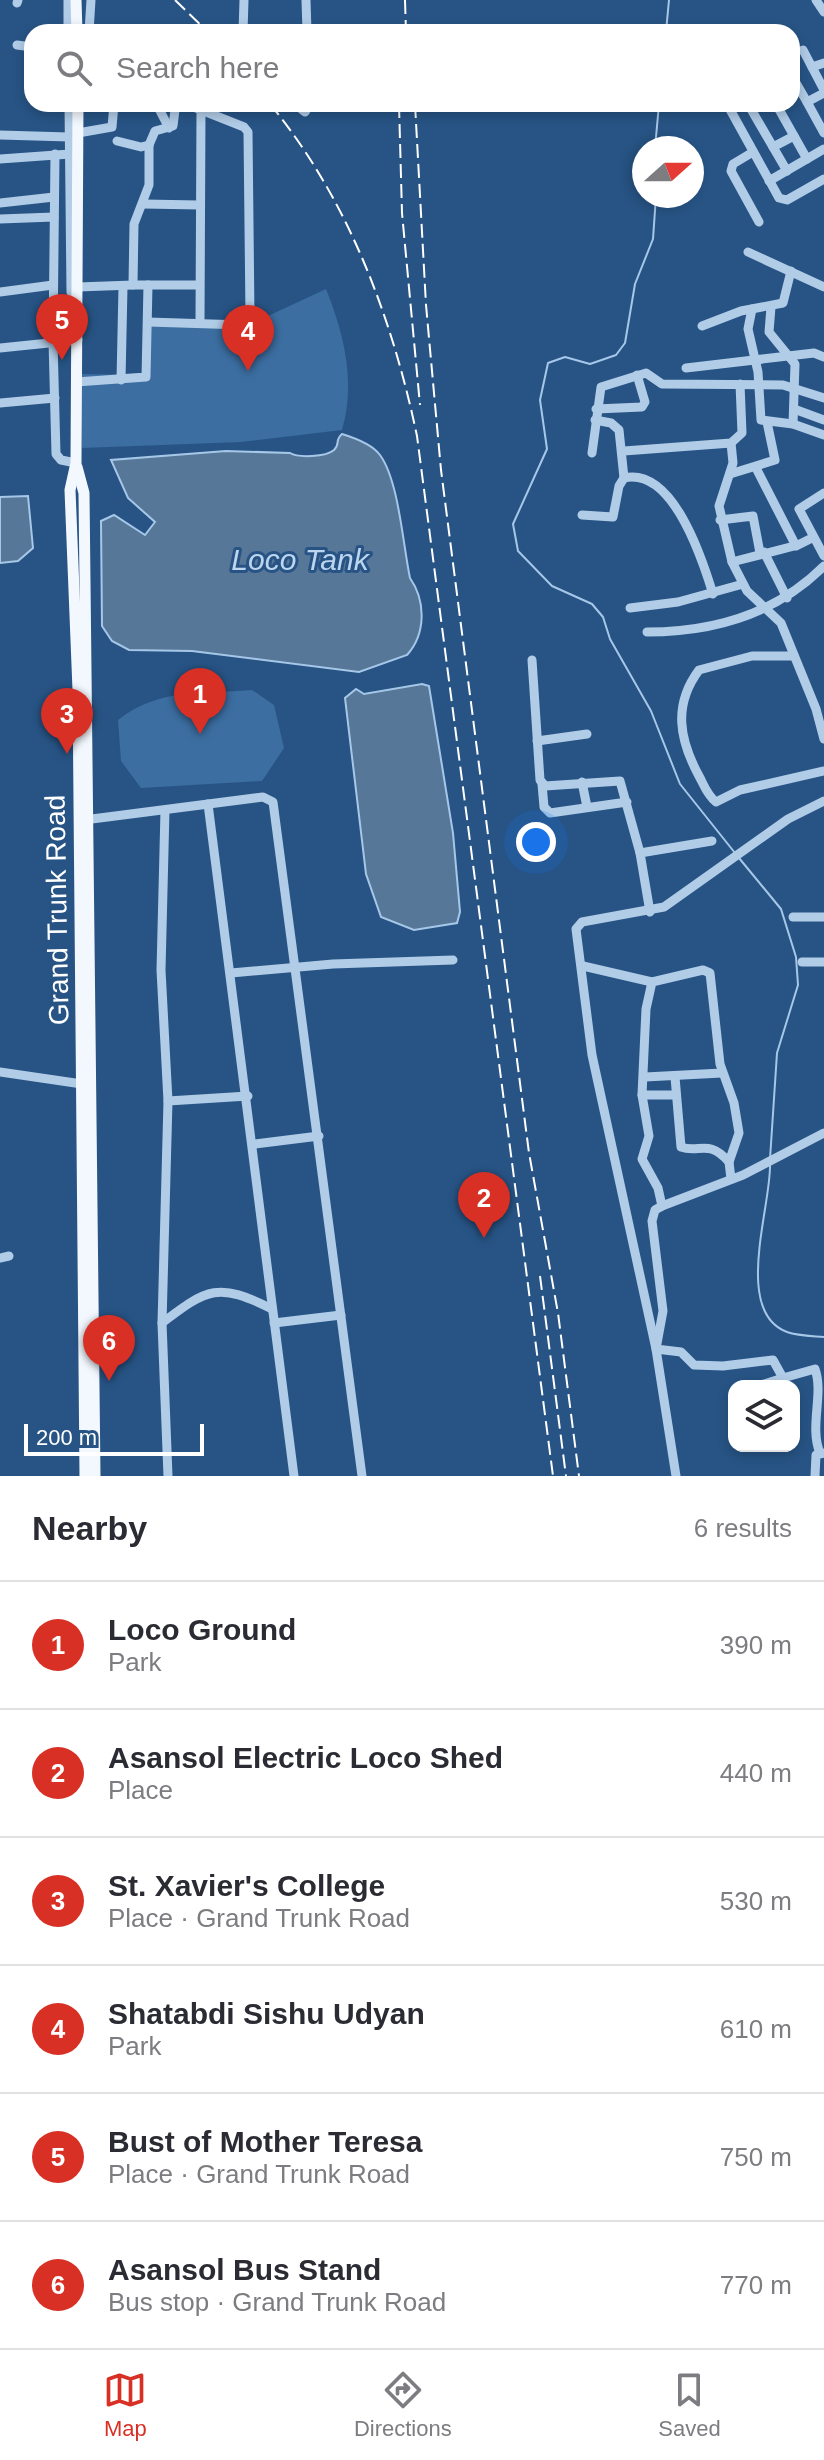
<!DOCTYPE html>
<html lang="en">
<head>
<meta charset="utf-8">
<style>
  :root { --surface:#fff; --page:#f7f7f7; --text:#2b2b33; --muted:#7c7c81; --line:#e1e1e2; --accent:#d93025 }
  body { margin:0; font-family:Arial,sans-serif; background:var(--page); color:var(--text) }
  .controls { position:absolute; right:24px; bottom:24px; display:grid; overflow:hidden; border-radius:16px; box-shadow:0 4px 12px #0003 }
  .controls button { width:72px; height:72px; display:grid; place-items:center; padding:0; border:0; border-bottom:2px solid var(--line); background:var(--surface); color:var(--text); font:40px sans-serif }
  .compass { position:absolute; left:632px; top:136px; width:72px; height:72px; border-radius:50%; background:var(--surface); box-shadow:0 4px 12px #0003; rotate:69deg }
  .scale { position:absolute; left:24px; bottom:20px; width:180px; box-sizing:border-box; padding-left:8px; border:4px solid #fff; border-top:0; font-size:22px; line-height:28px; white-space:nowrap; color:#fff; -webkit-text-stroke:6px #275485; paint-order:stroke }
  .you { position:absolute; left:536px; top:842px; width:28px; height:28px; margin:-20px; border:6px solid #fff; border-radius:50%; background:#1a73e8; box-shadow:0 0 0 12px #1a73e833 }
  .badge { display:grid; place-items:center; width:52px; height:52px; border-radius:50%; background:var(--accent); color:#fff; font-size:26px; font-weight:700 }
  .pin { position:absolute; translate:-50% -66px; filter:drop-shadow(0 2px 4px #0008) }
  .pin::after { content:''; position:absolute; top:42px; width:28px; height:24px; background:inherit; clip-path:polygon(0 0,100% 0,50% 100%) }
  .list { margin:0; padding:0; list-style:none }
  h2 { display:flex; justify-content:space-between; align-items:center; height:104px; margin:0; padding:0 32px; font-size:34px }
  h2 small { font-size:26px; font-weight:400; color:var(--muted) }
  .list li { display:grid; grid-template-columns:52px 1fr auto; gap:24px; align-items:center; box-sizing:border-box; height:128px; padding:0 32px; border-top:2px solid var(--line) }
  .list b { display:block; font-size:30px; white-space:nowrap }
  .list p { margin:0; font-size:26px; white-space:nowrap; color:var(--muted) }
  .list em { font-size:26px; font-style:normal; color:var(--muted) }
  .icon { flex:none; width:44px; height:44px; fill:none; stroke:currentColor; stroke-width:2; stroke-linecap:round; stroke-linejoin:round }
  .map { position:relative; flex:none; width:824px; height:1476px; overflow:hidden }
  .search { position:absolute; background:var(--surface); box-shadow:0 4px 12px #0003; left:24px; right:24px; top:24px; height:88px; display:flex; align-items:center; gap:20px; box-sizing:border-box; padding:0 28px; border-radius:24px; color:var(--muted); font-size:30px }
  .sheet { height:872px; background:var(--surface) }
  nav { display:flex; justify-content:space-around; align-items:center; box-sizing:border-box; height:112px; border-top:2px solid var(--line); background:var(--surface); font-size:22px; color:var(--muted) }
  nav a { display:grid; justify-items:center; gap:4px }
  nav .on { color:var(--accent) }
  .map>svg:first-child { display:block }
  .green { fill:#3c6ea1 }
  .water { fill:#577798; stroke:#a6c7e8; stroke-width:2 }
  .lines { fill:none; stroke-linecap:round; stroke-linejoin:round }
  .stream { stroke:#a6c7e8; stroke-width:2 }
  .minor { stroke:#b1cce7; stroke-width:9 }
  .major { stroke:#f3f8fe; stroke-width:11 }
  .rail { stroke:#fff; stroke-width:2; stroke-dasharray:14 6; stroke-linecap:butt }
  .labels { text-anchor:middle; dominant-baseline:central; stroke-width:6; stroke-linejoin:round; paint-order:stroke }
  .street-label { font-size:28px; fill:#fff; stroke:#275485 }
  .water-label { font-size:30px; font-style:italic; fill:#bdd6ef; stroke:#275485 }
</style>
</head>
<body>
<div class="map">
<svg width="824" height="1476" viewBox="0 0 824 1476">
  <rect width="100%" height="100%" fill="#275485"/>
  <g class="green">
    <path d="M326,289C344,334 356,382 342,430L241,442L82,448L81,374L149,375V326L253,323Z"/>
    <path d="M252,690L274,705L284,748L262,781L141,788L121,761L118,720C158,688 202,694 252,690Z"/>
  </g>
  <g class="water">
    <path d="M342,434C355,438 372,444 380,455C399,481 403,546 410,578C426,601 426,634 407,655L359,672L192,651L129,650L112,641L102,626L101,521L114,515L145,535L155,522L128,498L111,460L226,451L290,453C298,458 326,457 334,450C341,443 334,441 342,434Z"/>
    <polygon points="28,496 33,548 18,561 0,563 0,497"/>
    <polygon points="422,684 429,686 453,833 460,912 457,923 414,930 381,917 366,874 345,698 356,689 364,694"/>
  </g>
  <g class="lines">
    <g class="stream">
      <polyline points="666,32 669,0"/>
      <polyline points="655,148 659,104"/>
      <polyline points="656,196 653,239 635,284 625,343 616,355 590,364 565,357 548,363 540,400 547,449 513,524 518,551 552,586 592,604 603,617 610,639 651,711 680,784 735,853"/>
      <polyline points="739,858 781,909 796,957 798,985 777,1053 770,1159"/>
      <path d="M770,1165C771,1207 733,1312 787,1332C798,1336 813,1336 824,1337"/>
    </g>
    <g class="minor">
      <polyline points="306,0 307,32"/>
      <polyline points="816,0 824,12"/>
      <polyline points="17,3 18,0"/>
      <polyline points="68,32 68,0"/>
      <polyline points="89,32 91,0"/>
      <polyline points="243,32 244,0"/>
      <polyline points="17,45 32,47"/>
      <polyline points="803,50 824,90"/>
      <polyline points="812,67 824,63"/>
      <polyline points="792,76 807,102"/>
      <polyline points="824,93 807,102 824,133"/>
      <polyline points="69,104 71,292 74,302"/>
      <polyline points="152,104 158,107 169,128"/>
      <polyline points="295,104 305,112 310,104"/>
      <polyline points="727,104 779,198 787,200 824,179"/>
      <polyline points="748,104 787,171"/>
      <polyline points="776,104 807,159"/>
      <polyline points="78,133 112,127 114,104"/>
      <polyline points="0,135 69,137"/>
      <polyline points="117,141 141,147 149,145 155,131 173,126 175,110 181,104"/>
      <polyline points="773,147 794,136"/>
      <polyline points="753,152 733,164 731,171 759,222"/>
      <polyline points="55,154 53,341 56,454 61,460 76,463"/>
      <polyline points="0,159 70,154"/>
      <polyline points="769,181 824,149"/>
      <polyline points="0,203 54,197"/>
      <polyline points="143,204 199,205"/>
      <polyline points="0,219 54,217"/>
      <polyline points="748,252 824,287"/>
      <polyline points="133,285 198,285"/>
      <polyline points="78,287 133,285 134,224 149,185 149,145"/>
      <polyline points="0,292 53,285"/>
      <polyline points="771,307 769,332 795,364 793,424"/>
      <polyline points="752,309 748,329 758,372 761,420 793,424 824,435"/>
      <polyline points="148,322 243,325 250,317 248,132 244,127 186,104"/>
      <polyline points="200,323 201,110"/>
      <polyline points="702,326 741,311 783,303 791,271"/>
      <polyline points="0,348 78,340"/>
      <polyline points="686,368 814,353 824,357"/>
      <polyline points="121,380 123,287"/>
      <polyline points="76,382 146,377 148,285"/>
      <polyline points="0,403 55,398"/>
      <polyline points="596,409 642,407 645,402 637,375"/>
      <polyline points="794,409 824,420"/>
      <polyline points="595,420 611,423 619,430 624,478"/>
      <polyline points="731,443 733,463 719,506 732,562 747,591 781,623 816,709 824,739"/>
      <polyline points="624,451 731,443 742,433 740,384"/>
      <polyline points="592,453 601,387 646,373 662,384 783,385 824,398"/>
      <polyline points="756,468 796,546"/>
      <polyline points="730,474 775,460 767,422"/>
      <polyline points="824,493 799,509 824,556"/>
      <path d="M582,515L613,517L619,486L624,478C673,467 702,558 713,594"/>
      <polyline points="720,520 753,516 760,553"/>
      <polyline points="764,552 787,598"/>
      <polyline points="732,562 798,545 812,538"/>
      <polyline points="630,608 678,602 743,584"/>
      <path d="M647,632C713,632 776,614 824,566"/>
      <path d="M794,656H752L699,670C673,705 679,739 699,776C704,785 707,795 716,802L740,790L824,771"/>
      <polyline points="532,660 540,780 545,786 620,781 640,853 650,912"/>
      <polyline points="537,741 587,734"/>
      <polyline points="582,782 587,807"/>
      <polyline points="542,784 544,807 550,813 627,802"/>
      <polyline points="208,804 294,1476"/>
      <polyline points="165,810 161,970 168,1101 162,1323 168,1476"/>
      <polyline points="84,820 263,797 273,802 362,1476"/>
      <polyline points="640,853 712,841"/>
      <polyline points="793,917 824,917"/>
      <polyline points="802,962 824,962"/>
      <polyline points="583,966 652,982"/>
      <polyline points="231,973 333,964 453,960"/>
      <polyline points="0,1072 82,1084"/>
      <polyline points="645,1077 722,1073"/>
      <path d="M675,1077L681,1147C699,1154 708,1138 729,1162L731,1179"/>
      <polyline points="642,1095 676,1095"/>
      <polyline points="168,1101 248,1096"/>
      <polyline points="255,1144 319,1136"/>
      <polyline points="662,1206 658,1188 642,1159 649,1136 642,1095 646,1009 652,982 703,970 710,973 720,1064 734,1103 739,1133 729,1162"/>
      <polyline points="0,1258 9,1256"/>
      <path d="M162,1323C208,1288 218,1282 272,1309"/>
      <polyline points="274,1323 341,1315"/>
      <polyline points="758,1386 783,1378"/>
      <path d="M820,1453C809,1427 824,1394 815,1369L783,1378L773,1360L723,1366L694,1365L681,1352L656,1349L663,1311L652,1221L655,1210L662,1206L743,1175L824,1133"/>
      <polyline points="676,1476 656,1349 592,1055 576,929 582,922 664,907 788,819 824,801"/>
      <polyline points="815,1476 816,1455 824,1453"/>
    </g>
    <g class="major">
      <polyline points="76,0 77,32"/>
      <polyline points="78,104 76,463 70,490 78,690 85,1476"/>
      <polyline points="77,467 84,493 95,1476"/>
    </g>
    <g class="rail">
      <polyline points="175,0 208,32"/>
      <polyline points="405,0 406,32"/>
      <path d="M270,104C348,199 392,317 417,436L553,1476"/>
      <polyline points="399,104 402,213 420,405"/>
      <polyline points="415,104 426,305 441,470 529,1153 558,1313 579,1476"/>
      <polyline points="540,1276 566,1476"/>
    </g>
  </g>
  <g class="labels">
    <g class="street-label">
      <text transform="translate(57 910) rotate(-91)">Grand Trunk Road</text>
    </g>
    <g class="water-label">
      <text x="300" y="559">Loco Tank</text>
    </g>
  </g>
</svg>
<div class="controls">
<button><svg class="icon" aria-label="layers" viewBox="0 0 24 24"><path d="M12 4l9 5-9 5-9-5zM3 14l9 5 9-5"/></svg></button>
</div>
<svg class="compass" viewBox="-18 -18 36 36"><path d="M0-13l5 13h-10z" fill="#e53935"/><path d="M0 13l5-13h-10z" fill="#7c7c81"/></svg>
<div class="scale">200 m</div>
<div class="you"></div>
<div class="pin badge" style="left:200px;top:734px">1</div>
<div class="pin badge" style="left:484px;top:1238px">2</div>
<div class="pin badge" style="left:67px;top:754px">3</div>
<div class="pin badge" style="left:248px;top:371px">4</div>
<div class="pin badge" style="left:62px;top:360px">5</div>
<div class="pin badge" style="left:109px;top:1381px">6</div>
<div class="search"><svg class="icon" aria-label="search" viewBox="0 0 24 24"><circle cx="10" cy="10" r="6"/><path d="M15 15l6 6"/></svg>Search here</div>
</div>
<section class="sheet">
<h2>Nearby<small>6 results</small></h2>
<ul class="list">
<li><span class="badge">1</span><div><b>Loco Ground</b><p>Park</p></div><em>390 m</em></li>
<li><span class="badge">2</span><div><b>Asansol Electric Loco Shed</b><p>Place</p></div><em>440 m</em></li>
<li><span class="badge">3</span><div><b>St. Xavier's College</b><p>Place · Grand Trunk Road</p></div><em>530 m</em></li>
<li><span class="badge">4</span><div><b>Shatabdi Sishu Udyan</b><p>Park</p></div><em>610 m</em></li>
<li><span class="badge">5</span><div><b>Bust of Mother Teresa</b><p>Place · Grand Trunk Road</p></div><em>750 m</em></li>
<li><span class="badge">6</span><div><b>Asansol Bus Stand</b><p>Bus stop · Grand Trunk Road</p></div><em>770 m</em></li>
</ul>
</section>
<nav>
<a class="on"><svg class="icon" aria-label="map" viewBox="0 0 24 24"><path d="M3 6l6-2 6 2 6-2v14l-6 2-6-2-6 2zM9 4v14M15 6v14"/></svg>Map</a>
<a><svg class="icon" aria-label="directions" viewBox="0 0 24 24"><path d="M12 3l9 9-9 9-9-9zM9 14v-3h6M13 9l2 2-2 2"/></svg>Directions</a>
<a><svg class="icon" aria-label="saved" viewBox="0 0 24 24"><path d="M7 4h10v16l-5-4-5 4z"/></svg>Saved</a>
</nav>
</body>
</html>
